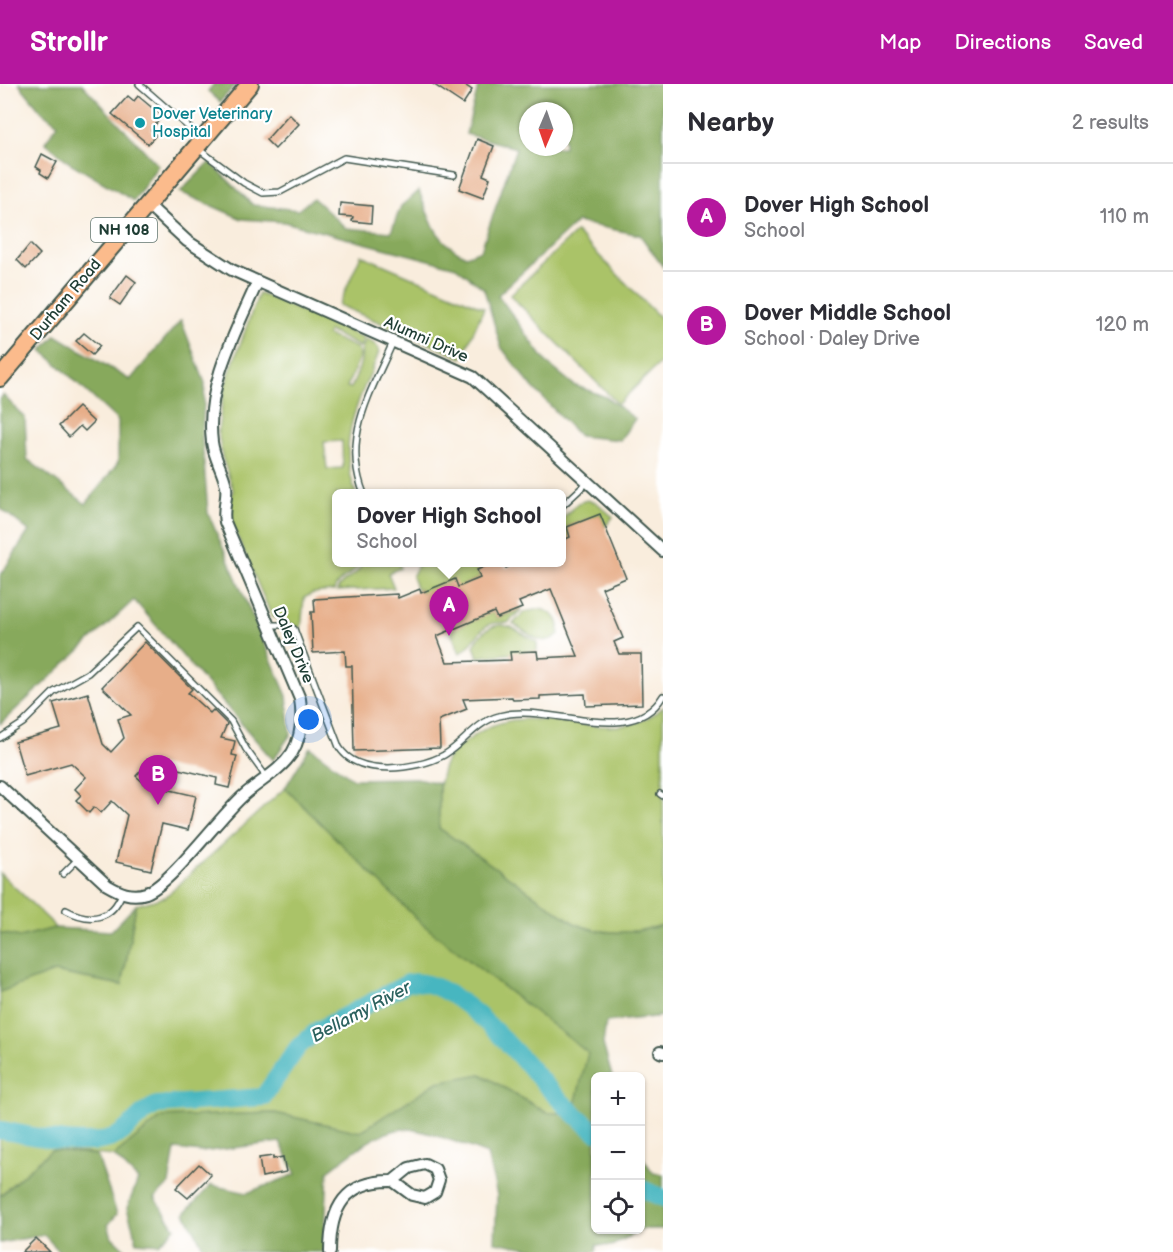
<!DOCTYPE html>
<html lang="en">
<head>
<meta charset="utf-8">
<style>
  :root { --surface:#fff; --page:#f7f7f7; --text:#2b2b33; --muted:#7c7c81; --line:#e1e1e2; --accent:#b5179e }
  body { margin:0; font-family:"Balsamiq Sans",sans-serif; background:var(--page); color:var(--text) }
  .controls { position:absolute; right:18px; bottom:18px; display:grid; overflow:hidden; border-radius:9px; box-shadow:0 2px 4px #0004 }
  .controls button { width:54px; height:54px; display:grid; place-items:center; padding:0; border:0; border-bottom:2px solid var(--line); background:var(--surface); color:var(--text); font:30px sans-serif }
  .compass { position:absolute; left:519px; top:18px; width:54px; height:54px; border-radius:50%; background:var(--surface); box-shadow:0 2px 4px #0004; rotate:182deg }
  .you { position:absolute; left:309px; top:636px; width:21px; height:21px; margin:-15px; border:4px solid #fff; border-radius:50%; background:#1a73e8; box-shadow:0 0 0 9px #1a73e833 }
  .badge { display:grid; place-items:center; width:39px; height:39px; border-radius:50%; background:var(--accent); color:#fff; font-size:20px; font-weight:700 }
  .pin { position:absolute; translate:-50% -50px; filter:drop-shadow(0 2px 3px #0008) }
  .pin::after { content:''; position:absolute; top:32px; width:21px; height:18px; background:inherit; clip-path:polygon(0 0,100% 0,50% 100%) }
  .popup { position:absolute; left:332px; top:405px; width:234px; height:78px; box-sizing:border-box; display:grid; place-content:center; border-radius:9px; background:var(--surface); filter:drop-shadow(0 2px 4px #0005); font-size:20px; white-space:nowrap; color:var(--muted) }
  .popup b { font-size:22px; color:var(--text) }
  .popup::after { content:''; position:absolute; left:50%; top:100%; margin-left:-12px; border:12px solid transparent; border-top-color:var(--surface) }
  .list { margin:0; padding:0; list-style:none }
  h2 { display:flex; justify-content:space-between; align-items:center; height:78px; margin:0; padding:0 24px; font-size:26px }
  h2 small { font-size:20px; font-weight:400; color:var(--muted) }
  .list li { display:grid; grid-template-columns:39px 1fr auto; gap:18px; align-items:center; box-sizing:border-box; height:108px; padding:0 24px; border-top:2px solid var(--line) }
  .list b { display:block; font-size:22px; white-space:nowrap }
  .list p { margin:0; font-size:20px; white-space:nowrap; color:var(--muted) }
  .list em { font-size:20px; font-style:normal; color:var(--muted) }
  .icon { flex:none; width:33px; height:33px; fill:none; stroke:currentColor; stroke-width:2; stroke-linecap:round; stroke-linejoin:round }
  .map { position:relative; flex:none; width:663px; height:1168px; overflow:hidden }
  header { display:flex; align-items:center; gap:36px; box-sizing:border-box; height:84px; padding:0 30px; background:var(--accent); color:#fff }
  header strong { font-size:28px }
  nav { display:flex; gap:33px; margin-inline-start:auto; font-size:21px }
  main { display:flex }
  aside { flex:1; background:var(--surface) }
  .map>svg:first-child { display:block }
  .green { fill:#aac368; stroke:#64804e; stroke-width:1.5; fill-rule:evenodd }
  .forest { fill:#87a95c; stroke:#537348; stroke-width:1.5; fill-rule:evenodd }
  .lines { fill:none; stroke-linecap:round; stroke-linejoin:round }
  .river { stroke:#47b6c0; stroke-width:18 }
  .building { fill:#e7ae89; fill-rule:evenodd }
  .lane-casing { stroke:#40574d; stroke-width:8 }
  .street-casing { stroke:#40574d; stroke-width:14 }
  .primary-casing { stroke:#40574d; stroke-width:20 }
  .lane { stroke:#fff; stroke-width:5 }
  .street { stroke:#fff; stroke-width:10 }
  .primary { stroke:#fbbb8c; stroke-width:16 }
  .culture-dot { fill:#0f9aa8; stroke:#fff; stroke-width:2 }
  .labels { text-anchor:middle; dominant-baseline:central; stroke-width:4.5; stroke-linejoin:round; paint-order:stroke }
  .shield { fill:#fff; stroke:#627771; stroke-width:1.5 }
  .shield-label { font-size:15px; font-weight:bold; fill:#1f3d34 }
  .culture-label { font-size:16px; fill:#0d838f; stroke:#fff; text-anchor:start }
  .street-label { font-size:16px; fill:#1f3d34; stroke:#fff }
  .water-label { font-size:18px; font-style:italic; fill:#2b615e; stroke:#fff }
</style>
</head>
<body>
<header>
<strong>Strollr</strong>
<nav><a>Map</a><a>Directions</a><a>Saved</a></nav>
</header>
<main>
<div class="map">
<svg width="663" height="1168" viewBox="0 0 663 1168">
  <rect width="100%" height="100%" fill="#fff"/>
  <filter id="ink" filterUnits="userSpaceOnUse"><feTurbulence type="fractalNoise" baseFrequency=".0167" numOctaves="2"/><feDisplacementMap in="SourceGraphic" scale="12" xChannelSelector="R" yChannelSelector="G"/><feConvolveMatrix kernelMatrix="1 2 1 2 8 2 1 2 1" color-interpolation-filters="sRGB"/></filter>
  <filter id="wash" filterUnits="userSpaceOnUse"><feTurbulence type="fractalNoise" baseFrequency=".008" numOctaves="4" result="noise"/><feDisplacementMap in="SourceGraphic" scale="24" xChannelSelector="R" yChannelSelector="G"/><feGaussianBlur stdDeviation="1.35" result="paint"/><feColorMatrix in="noise" values="0 0 0 0 0 0 0 0 0 0 0 0 0 0 0 0 0 1.4 0 .05"/><feComposite in="paint" operator="in"/></filter>
  <g filter="url(#wash)">
    <rect width="100%" height="100%" fill="#f9eddd"/>
    <g class="green">
      <polygon points="576,148 663,237 663,276 618,320 510,211"/>
      <polygon points="361,171 484,224 462,274 339,221"/>
      <path d="M259,209L364,254L360,263L329,247L327,251L357,264L360,272L347,303L351,304C355,295 364,276 361,267L366,255L376,261L379,267C376,279 370,290 365,301C349,338 341,371 356,409L336,410L337,480L339,483L348,479H359C355,492 336,494 334,507L313,509L304,514L301,545L291,539L272,533L229,433L233,405L222,373L218,347L225,301ZM342,357L343,384L327,385L324,358Z"/>
      <polygon points="587,416 596,418 613,433 605,443 600,430 567,443 570,453 562,457 562,435 578,419"/>
      <path d="M362,479H399L400,484L388,489L394,504L337,507C341,494 359,493 362,479Z"/>
      <polygon points="419,479 495,479 477,486 480,494 458,503 421,509 420,505 417,506 412,493"/>
      <path d="M522,525L508,539C476,535 482,556 460,569L450,546L494,528L497,534Z"/>
      <path d="M540,525C553,528 561,536 559,550C542,566 528,548 513,540L524,528Z"/>
      <path d="M501,541L511,543L537,558V567L478,573L474,562C480,550 487,542 501,541Z"/>
      <path d="M663,623V841C633,850 602,852 574,839L439,744C439,720 436,693 449,672C454,665 464,659 471,654C533,605 608,673 663,623Z"/>
      <polygon points="285,704 421,839 589,969 573,1029 547,1029 481,990 437,999 360,1048 275,1029 162,1033 114,1072 51,1066 0,1111 0,908 54,888 122,901 136,821 165,813"/>
      <polygon points="0,789 50,837 55,844 20,853 0,849"/>
    </g>
    <g class="forest">
      <polygon points="19,0 82,0 158,81 134,117 70,79 45,58 58,40 42,28"/>
      <polygon points="214,0 236,0 220,18 208,7"/>
      <path d="M479,0H663V183L640,151L577,138L498,211L547,279L574,301L606,313L635,335L620,356L579,352L528,298L501,263L484,205L456,183L284,138L242,135L180,108L210,78L253,121L298,126L313,114L346,144L391,148L401,122L419,107C431,138 435,157 466,172L481,166L516,64L466,50ZM528,27H564V63H528Z"/>
      <polygon points="181,236 205,299 202,354 208,429 287,612 291,650 273,676 134,516 0,640 0,492 29,447 0,424 0,316 3,311 25,334 27,375 86,420 118,379 118,337 42,266 56,251 130,296"/>
      <path d="M310,663L353,695L417,694L439,699V744L574,839C602,852 633,850 663,841V932L606,938L603,960L612,992H596V1146H640L641,1071L653,1089L663,1090V1145H642L612,1162L596,1161V1168H549L495,1158L497,1111L487,1070C469,1063 418,1042 401,1045C373,1050 350,1070 328,1087L324,1168H206L185,1129L211,1101L247,1109L296,1090L280,1058L201,1068L175,1065L169,1100L155,1114L175,1144L159,1160L137,1158L127,1124L138,1096L114,1072L162,1033L275,1029L360,1048L437,998L481,990L547,1029H573L588,969L421,839L285,704Z"/>
      <polygon points="136,821 122,901 54,888 0,908 0,849 20,853 55,844 111,847"/>
      <polygon points="51,1066 97,1071 117,1130 108,1141 112,1153 128,1168 60,1168 44,1151 0,1159 0,1112"/>
    </g>
    <g class="lines">
      <g class="river">
        <path d="M0,1046C30,1051 83,1065 112,1054C130,1047 139,1028 157,1021L263,1013L298,963L318,946L408,899C453,889 523,977 551,1007C565,1022 580,1035 596,1048"/>
        <polyline points="640,1104 663,1114"/>
      </g>
    </g>
    <g id="blocks">
      <g class="building">
        <polygon points="433,0 463,0 472,6 463,20"/>
        <polygon points="128,12 134,17 138,12 162,32 151,46 156,51 148,60 112,30"/>
        <polygon points="289,30 299,40 275,65 266,56"/>
        <polygon points="477,55 494,62 483,91 490,94 483,114 459,105"/>
        <polygon points="42,70 57,78 48,94 40,89 41,86 36,83"/>
        <polygon points="340,119 372,122 371,139 352,137 353,133 339,132"/>
        <polygon points="30,160 40,170 26,185 17,176"/>
        <polygon points="127,191 136,198 120,221 110,214"/>
        <polygon points="84,249 100,262 92,271 76,257"/>
        <polygon points="78,323 94,338 85,347 80,342 69,353 59,342"/>
        <path d="M600,430L626,494L602,504L623,554L614,558L619,570H641L642,620L586,622L585,610L540,612V615L513,616L512,613L463,615L467,625L439,636L440,664L354,667L352,582H346L345,567L313,569L311,528H315L314,515L397,510L398,514L420,505L421,509L455,495L458,503L480,494L477,486L495,478H503L506,484L519,478H561V457L570,453L567,443ZM551,505L578,572L538,574L537,567L510,568L511,576L447,578L437,552L494,528L497,534L522,524L519,518Z"/>
        <polygon points="145,558 192,605 188,609 210,629 213,626 227,640 221,654 235,657 232,671 237,672 229,704 216,701 217,694 149,678 136,692 145,700 196,712 188,746 162,740 151,786 116,778 127,731 112,717 101,729 94,723 89,729 76,716 81,711 75,705 86,693 71,679 25,692 15,658 61,645 53,619 88,609 103,660 111,668 124,654 118,635 131,631 102,603"/>
        <polygon points="273,1072 273,1075 283,1073 286,1088 262,1093 259,1074"/>
        <polygon points="199,1080 211,1091 188,1114 176,1104"/>
        <polygon points="36,1154 50,1168 22,1168"/>
      </g>
    </g>
  </g>
  <g filter="url(#ink)">
    <use href="#blocks" fill-opacity="0" stroke="#40574d" stroke-width="1.5"/>
    <g class="lines">
      <g class="lane-casing">
        <g id="lane">
          <polyline points="139,0 201,54"/>
          <polyline points="197,64 244,99 263,109 280,108 344,74 454,91"/>
          <path d="M364,410C341,353 371,309 393,258"/>
          <polyline points="562,422 588,398"/>
          <path d="M269,541H283L294,545L339,663C357,693 417,686 444,671C464,659 476,638 499,632C548,617 631,666 663,612"/>
          <polyline points="0,654 23,639 54,608 88,589 137,543 231,637 246,665 267,694"/>
          <polyline points="660,710 663,712"/>
          <polyline points="63,790 78,775"/>
          <path d="M66,826C90,839 112,836 122,809"/>
        </g>
      </g>
      <g class="street-casing">
        <g id="street">
          <polyline points="147,120 187,157 232,186 473,293 663,467"/>
          <path d="M0,702L107,801C119,808 131,814 146,809C172,799 219,733 244,711C260,697 280,687 292,669C302,652 303,634 300,615L225,438C222,425 228,414 226,402C223,387 214,374 212,358C205,303 236,247 257,199"/>
          <polyline points="660,968 663,969"/>
          <path d="M330,1168C330,1124 345,1096 393,1097L412,1111L425,1114L435,1108L439,1096L435,1085L425,1080L409,1084L393,1097"/>
        </g>
      </g>
      <g class="primary-casing">
        <polyline id="primary" points="0,294 250,0"/>
      </g>
      <use href="#lane" class="lane"/>
      <use href="#street" class="street"/>
      <use href="#primary" class="primary"/>
    </g>
  </g>
  <circle class="culture-dot" cx="140" cy="39" r="6"/>
  <g class="labels">
    <rect class="shield" x="91" y="134" width="66" height="24" rx="4.5"/>
    <g class="shield-label">
      <text x="124" y="146">NH 108</text>
    </g>
    <g class="culture-label">
      <text x="152" y="30">Dover Veterinary<tspan x="152" dy="18">Hospital</tspan></text>
    </g>
    <g class="street-label">
      <text transform="translate(66 216) rotate(-50)">Durham Road</text>
      <text transform="translate(426 256) rotate(24)">Alumni Drive</text>
      <text transform="translate(293 561) rotate(67)">Daley Drive</text>
    </g>
    <g class="water-label">
      <text transform="translate(361 928) rotate(-28)">Bellamy River</text>
    </g>
  </g>
</svg>
<div class="controls">
<button>+</button>
<button>−</button>
<button><svg class="icon" aria-label="locate" viewBox="0 0 24 24"><circle cx="12" cy="12" r="6"/><path d="M12 2v4M12 18v4M2 12h4M18 12h4"/></svg></button>
</div>
<svg class="compass" viewBox="-18 -18 36 36"><path d="M0-13l5 13h-10z" fill="#e53935"/><path d="M0 13l5-13h-10z" fill="#7c7c81"/></svg>
<div class="you"></div>
<div class="pin badge" style="left:449px;top:552px">A</div>
<div class="popup"><b>Dover High School</b>School</div>
<div class="pin badge" style="left:158px;top:721px">B</div>
</div>
<aside>
<h2>Nearby<small>2 results</small></h2>
<ul class="list">
<li><span class="badge">A</span><div><b>Dover High School</b><p>School</p></div><em>110 m</em></li>
<li><span class="badge">B</span><div><b>Dover Middle School</b><p>School · Daley Drive</p></div><em>120 m</em></li>
</ul>
</aside>
</main>
</body>
</html>
